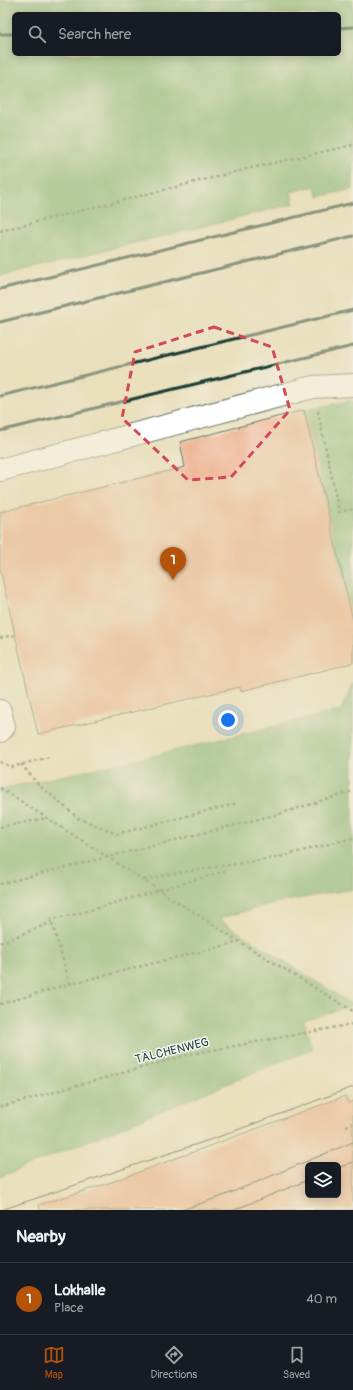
<!DOCTYPE html>
<html lang="en">
<head>
<meta charset="utf-8">
<style>
  :root { --surface:#171b24; --page:#20242c; --text:#f1f3f6; --muted:#9ea1a6; --line:#363941; --accent:#b45309 }
  body { margin:0; font-family:Pangolin,sans-serif; background:var(--page); color:var(--text) }
  .controls { position:absolute; right:12px; bottom:12px; display:grid; overflow:hidden; border-radius:6px; box-shadow:0 2px 10px #0003 }
  .controls button { width:36px; height:36px; display:grid; place-items:center; padding:0; border:0; border-bottom:1px solid var(--line); background:var(--surface); color:var(--text); font:20px sans-serif }
  .you { position:absolute; left:228px; top:720px; width:14px; height:14px; margin:-10px; border:3px solid #fff; border-radius:50%; background:#1a73e8; box-shadow:0 0 0 6px #1a73e833 }
  .badge { display:grid; place-items:center; width:26px; height:26px; border-radius:50%; background:var(--accent); color:#fff; font-size:13px; font-weight:700 }
  .pin { position:absolute; translate:-50% -33px; filter:drop-shadow(0 1px 2px #0008) }
  .pin::after { content:''; position:absolute; top:21px; width:14px; height:12px; background:inherit; clip-path:polygon(0 0,100% 0,50% 100%) }
  .list { margin:0; padding:0; list-style:none }
  h2 { display:flex; justify-content:space-between; align-items:center; height:52px; margin:0; padding:0 16px; font-size:17px }
  h2 small { font-size:13px; font-weight:400; color:var(--muted) }
  .list li { display:grid; grid-template-columns:26px 1fr auto; gap:12px; align-items:center; box-sizing:border-box; height:72px; padding:0 16px; border-top:1px solid var(--line) }
  .list b { display:block; font-size:15px; white-space:nowrap }
  .list p { margin:0; font-size:13px; white-space:nowrap; color:var(--muted) }
  .list em { font-size:13px; font-style:normal; color:var(--muted) }
  .icon { flex:none; width:22px; height:22px; fill:none; stroke:currentColor; stroke-width:2; stroke-linecap:round; stroke-linejoin:round }
  .map { position:relative; flex:none; width:353px; height:1210px; overflow:hidden }
  .search { position:absolute; background:var(--surface); box-shadow:0 2px 10px #0003; left:12px; right:12px; top:12px; height:44px; display:flex; align-items:center; gap:10px; box-sizing:border-box; padding:0 14px; border-radius:6px; color:var(--muted); font-size:15px }
  .sheet { height:124px; background:var(--surface) }
  nav { display:flex; justify-content:space-around; align-items:center; box-sizing:border-box; height:56px; border-top:1px solid var(--line); background:var(--surface); font-size:11px; color:var(--muted) }
  nav a { display:grid; justify-items:center; gap:2px }
  nav .on { color:var(--accent) }
  .map>svg:first-child { display:block }
  .forest { fill:#78b474; stroke:#4c7854; fill-rule:evenodd }
  .building { fill:#eeaf8a; fill-rule:evenodd }
  .lines { fill:none; stroke-linecap:round; stroke-linejoin:round }
  .minor-casing { stroke:#667663; stroke-width:24 }
  .path { stroke:#667663; stroke-width:2.5; stroke-dasharray:3 3; stroke-linecap:butt }
  .minor { stroke:#fff; stroke-width:22 }
  .tram { stroke:#1f3d34; stroke-width:1 }
  .rail { stroke:#1f3d34; stroke-width:3 }
  .path-bridge { stroke:#667663; stroke-width:2.5; stroke-dasharray:3 3; stroke-linecap:butt }
  .marked { fill:none; stroke:#d1495b; stroke-width:3; stroke-dasharray:8 5; stroke-linejoin:round }
  .labels { text-anchor:middle; dominant-baseline:central; stroke-width:3; stroke-linejoin:round; paint-order:stroke }
  .street-label { font-size:12px; fill:#1f3d34; stroke:#f6f6f2 }
</style>
</head>
<body>
<div class="map">
<svg width="353" height="1210" viewBox="0 0 353 1210">
  <rect width="100%" height="100%" fill="#f6f6f2"/>
  <filter id="ink" filterUnits="userSpaceOnUse"><feTurbulence type="fractalNoise" baseFrequency=".025" numOctaves="2"/><feDisplacementMap in="SourceGraphic" scale="8" xChannelSelector="R" yChannelSelector="G"/><feConvolveMatrix kernelMatrix="1 2 1 2 8 2 1 2 1" color-interpolation-filters="sRGB"/></filter>
  <filter id="wash" filterUnits="userSpaceOnUse"><feTurbulence type="fractalNoise" baseFrequency=".012" numOctaves="4" result="noise"/><feDisplacementMap in="SourceGraphic" scale="16" xChannelSelector="R" yChannelSelector="G"/><feGaussianBlur stdDeviation="0.9" result="paint"/><feColorMatrix in="noise" values="0 0 0 0 0 0 0 0 0 0 0 0 0 0 0 0 0 1.4 0 .05"/><feComposite in="paint" operator="in"/></filter>
  <g filter="url(#wash)">
    <rect width="100%" height="100%" fill="#e9dfbb"/>
    <g class="forest">
      <path d="M0,0H353V189L318,197L315,186L291,192L294,204L0,276ZM14,14H339V54H14Z"/>
      <polygon points="353,400 353,621 304,410"/>
      <polygon points="353,682 353,889 274,903 218,919 353,1005 304,1021 312,1049 0,1177 0,789 136,760 341,710"/>
    </g>
    <g id="blocks">
      <g class="building">
        <polygon points="304,410 353,621 353,663 241,691 240,687 38,734 0,569 0,512 185,467 180,442"/>
        <path d="M345,1096L348,1103L353,1101V1210H40L39,1205L109,1183ZM308,1165H338V1195H308Z"/>
      </g>
    </g>
  </g>
  <g filter="url(#ink)">
    <use href="#blocks" fill-opacity="0" stroke="#667663" stroke-width="1"/>
    <g class="lines">
      <g class="minor-casing">
        <g id="minor">
          <polyline points="0,470 313,387 353,385"/>
          <polyline points="0,711 4,727 0,731"/>
        </g>
      </g>
      <g class="path">
        <polyline points="0,231 247,169 353,145"/>
        <polyline points="318,411 339,512 353,509"/>
        <polyline points="0,638 15,635"/>
        <polyline points="0,762 12,767 49,757"/>
        <polyline points="21,764 38,784 78,818 117,834 238,803"/>
        <polyline points="0,788 240,942 353,1011"/>
        <polyline points="0,827 48,818"/>
        <polyline points="144,880 165,875 279,857 353,838"/>
        <polyline points="0,884 279,814 353,791"/>
        <polyline points="0,943 52,922"/>
        <polyline points="70,984 51,919 73,915"/>
        <polyline points="0,1004 70,984 239,942"/>
        <polyline points="0,1107 191,1054 353,1024"/>
        <polyline points="346,1126 353,1123"/>
      </g>
      <use href="#minor" class="minor"/>
      <g class="tram">
        <polyline points="338,1168 353,1162"/>
        <polyline points="1,1210 221,1136 353,1087"/>
        <polyline points="182,1210 228,1194 353,1142"/>
        <polyline points="234,1210 308,1180"/>
      </g>
      <g class="rail">
        <polyline points="339,28 353,27"/>
        <polyline points="0,34 14,34"/>
        <polyline points="0,289 353,203"/>
        <polyline points="0,322 353,236"/>
        <polyline points="0,396 353,310"/>
        <polyline points="0,431 353,346"/>
      </g>
      <polyline class="path-bridge" points="73,915 225,871"/>
    </g>
  </g>
  <path d="M0 0H353V1210H0ZM214,327L272,347L290,410L231,477L188,480L122,418L135,352Z" fill="#e9dfbb" fill-opacity=".55" fill-rule="evenodd"/>
  <path class="marked" d="M214,327L272,347L290,410L231,477L188,480L122,418L135,352Z"/>
  <g class="labels">
    <g class="street-label">
      <text transform="translate(172 1051) rotate(-14)">TÄLCHENWEG</text>
    </g>
  </g>
</svg>
<div class="controls">
<button><svg class="icon" aria-label="layers" viewBox="0 0 24 24"><path d="M12 4l9 5-9 5-9-5zM3 14l9 5 9-5"/></svg></button>
</div>
<div class="you"></div>
<div class="pin badge" style="left:173px;top:580px">1</div>
<div class="search"><svg class="icon" aria-label="search" viewBox="0 0 24 24"><circle cx="10" cy="10" r="6"/><path d="M15 15l6 6"/></svg>Search here</div>
</div>
<section class="sheet">
<h2>Nearby<small></small></h2>
<ul class="list">
<li><span class="badge">1</span><div><b>Lokhalle</b><p>Place</p></div><em>40 m</em></li>
</ul>
</section>
<nav>
<a class="on"><svg class="icon" aria-label="map" viewBox="0 0 24 24"><path d="M3 6l6-2 6 2 6-2v14l-6 2-6-2-6 2zM9 4v14M15 6v14"/></svg>Map</a>
<a><svg class="icon" aria-label="directions" viewBox="0 0 24 24"><path d="M12 3l9 9-9 9-9-9zM9 14v-3h6M13 9l2 2-2 2"/></svg>Directions</a>
<a><svg class="icon" aria-label="saved" viewBox="0 0 24 24"><path d="M7 4h10v16l-5-4-5 4z"/></svg>Saved</a>
</nav>
</body>
</html>
